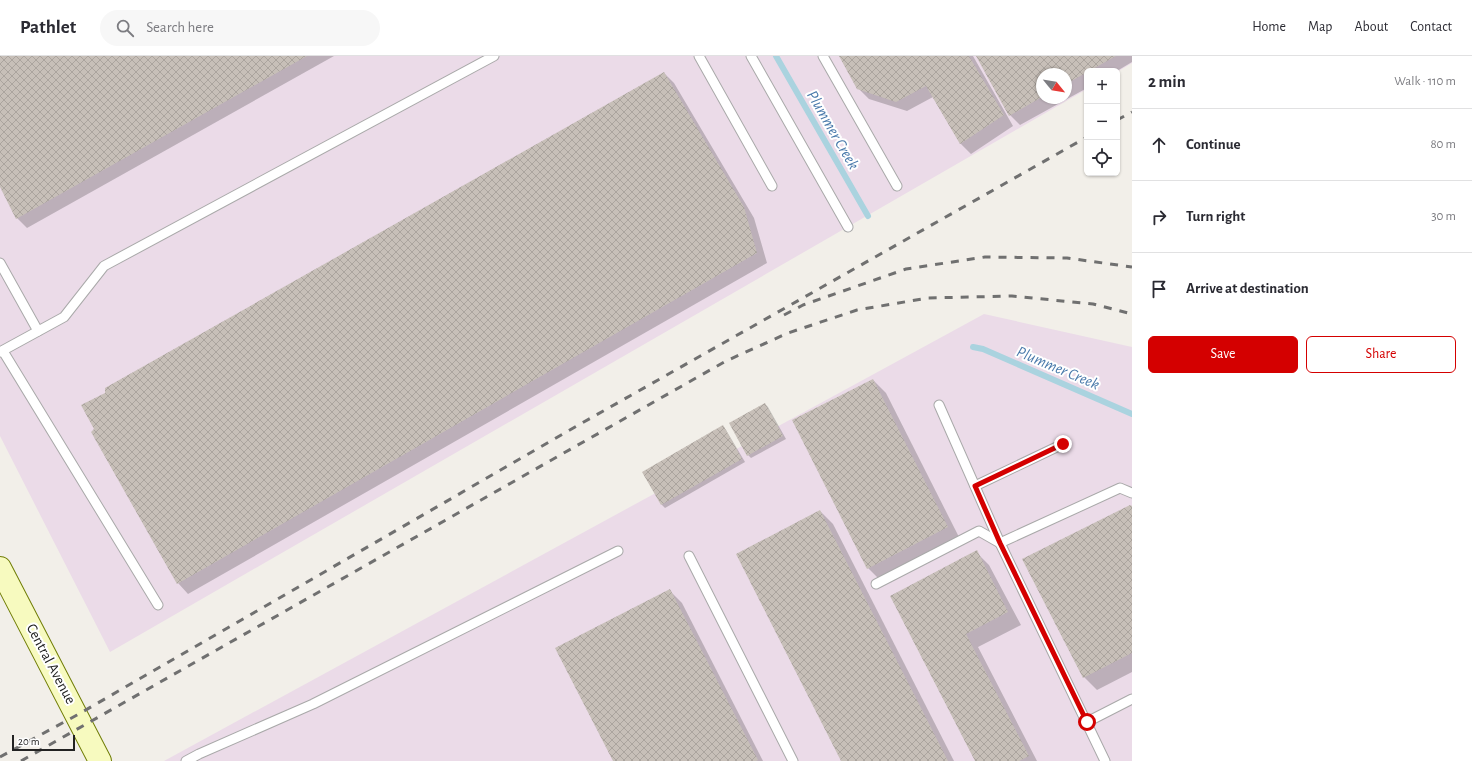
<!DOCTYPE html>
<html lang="en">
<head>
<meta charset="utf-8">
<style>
  :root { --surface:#fff; --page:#f7f7f7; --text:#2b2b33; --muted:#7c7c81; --line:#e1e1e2; --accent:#d40000 }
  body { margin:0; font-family:"Alegreya Sans",sans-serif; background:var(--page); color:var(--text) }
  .controls { position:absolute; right:12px; top:12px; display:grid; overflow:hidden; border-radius:6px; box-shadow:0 1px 3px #0004 }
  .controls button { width:36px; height:36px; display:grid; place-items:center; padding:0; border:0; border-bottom:1px solid var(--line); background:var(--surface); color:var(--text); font:20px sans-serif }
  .compass { position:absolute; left:1036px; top:12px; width:36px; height:36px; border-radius:50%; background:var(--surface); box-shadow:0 1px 3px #0004; rotate:120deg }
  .scale { position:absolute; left:12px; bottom:10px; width:63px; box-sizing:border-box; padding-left:4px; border:2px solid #222; border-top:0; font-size:11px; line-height:14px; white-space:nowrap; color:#222; -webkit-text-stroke:3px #fff; paint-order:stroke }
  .stop { position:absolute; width:12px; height:12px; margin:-9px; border:3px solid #d40000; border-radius:50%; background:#fff }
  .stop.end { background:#d40000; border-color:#fff; box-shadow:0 1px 4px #0008 }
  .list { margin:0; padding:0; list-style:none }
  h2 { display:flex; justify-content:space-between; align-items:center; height:52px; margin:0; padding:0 16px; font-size:17px }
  h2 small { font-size:13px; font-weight:400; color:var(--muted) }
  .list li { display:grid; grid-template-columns:26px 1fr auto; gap:12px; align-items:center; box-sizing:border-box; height:72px; padding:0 16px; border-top:1px solid var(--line) }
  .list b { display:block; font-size:15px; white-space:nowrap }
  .list em { font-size:13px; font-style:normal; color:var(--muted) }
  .actions { display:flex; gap:8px; padding:12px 16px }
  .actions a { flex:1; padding:9px 0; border:1px solid var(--accent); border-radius:6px; text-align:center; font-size:14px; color:var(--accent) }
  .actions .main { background:var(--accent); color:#fff }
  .icon { flex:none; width:22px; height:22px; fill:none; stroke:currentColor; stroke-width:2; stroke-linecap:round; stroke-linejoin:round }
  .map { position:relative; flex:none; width:1132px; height:705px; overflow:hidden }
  header { display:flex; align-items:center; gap:24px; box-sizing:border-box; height:56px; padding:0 20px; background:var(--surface); border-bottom:1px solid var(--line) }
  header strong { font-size:19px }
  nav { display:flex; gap:22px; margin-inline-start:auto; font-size:14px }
  .search { width:280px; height:36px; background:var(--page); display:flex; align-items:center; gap:10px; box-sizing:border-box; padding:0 14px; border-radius:22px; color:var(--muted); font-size:15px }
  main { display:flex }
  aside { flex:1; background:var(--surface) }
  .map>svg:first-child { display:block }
  .industrial { fill:#ebdbe8; fill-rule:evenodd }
  .shadow { fill:#0003; fill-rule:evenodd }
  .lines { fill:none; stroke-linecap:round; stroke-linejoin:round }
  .stream { stroke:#aad3df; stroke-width:6 }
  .building { fill:url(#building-cross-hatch) }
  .lane-casing { stroke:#a9a9a9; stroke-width:11 }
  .secondary-casing { stroke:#707d05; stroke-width:24 }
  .lane { stroke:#fff; stroke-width:9 }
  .secondary { stroke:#f7fabf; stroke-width:22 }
  .rail { stroke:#707070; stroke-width:3; stroke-dasharray:8 8; stroke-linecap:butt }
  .route { stroke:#d40000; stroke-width:5 }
  .labels { text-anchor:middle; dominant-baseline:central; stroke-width:4; stroke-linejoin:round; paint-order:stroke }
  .street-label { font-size:15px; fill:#222; stroke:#fff }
  .water-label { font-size:16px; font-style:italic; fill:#4a7aab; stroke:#fff }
</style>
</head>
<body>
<header>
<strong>Pathlet</strong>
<div class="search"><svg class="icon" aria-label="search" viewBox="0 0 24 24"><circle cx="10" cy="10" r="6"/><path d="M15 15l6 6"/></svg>Search here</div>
<nav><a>Home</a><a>Map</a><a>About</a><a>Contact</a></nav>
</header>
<main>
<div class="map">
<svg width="1132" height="705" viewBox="0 0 1132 705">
  <defs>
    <pattern id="building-cross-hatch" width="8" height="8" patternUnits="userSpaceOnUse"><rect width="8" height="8" fill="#c7bfb8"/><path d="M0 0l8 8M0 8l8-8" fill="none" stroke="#aba49e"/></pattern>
  </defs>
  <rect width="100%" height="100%" fill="#f2efe9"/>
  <g class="industrial">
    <path d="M0,0H1132V7L1117,16L1087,15V33L110,596L0,380ZM1042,18H1066V42H1042Z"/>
    <polygon points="984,258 1132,291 1132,705 164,705"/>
  </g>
  <g class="shadow">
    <polygon points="0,0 334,0 27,172 17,162 0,129"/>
    <polygon points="840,0 973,0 1013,70 971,98 961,88 933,41 907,55 869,43 858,32"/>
    <path d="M977,0H1132V6L1117,15H1087V32L1020,69L1010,59ZM1042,18H1066V42H1042Z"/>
    <polygon points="664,17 674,27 754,162 767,207 188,538 178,527 93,377 95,374 106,337"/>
    <polygon points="873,324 886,337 961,485 881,525 868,512"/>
    <polygon points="765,348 768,351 786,383 751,402 748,399"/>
    <polygon points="723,371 726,374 745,406 665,452 662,449 643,416"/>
    <polygon points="1132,451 1132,616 1097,634 1084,621"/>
    <polygon points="820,455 833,468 954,705 842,705"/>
    <polygon points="976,496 989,509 1021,569 978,591 1037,705 976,705 891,540"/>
    <polygon points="669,534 682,547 763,705 614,705"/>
  </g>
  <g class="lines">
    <g class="stream">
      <polyline points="776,0 868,160"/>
      <polyline points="973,291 983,293 1132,358"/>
    </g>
  </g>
  <g class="building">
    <polygon points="0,0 307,0 16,163 0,131"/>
    <polygon points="839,0 969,0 1004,59 960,88 926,30 896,46 857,33"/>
    <polygon points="976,0 1116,0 1066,28 1066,18 1042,18 1042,41 1009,60"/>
    <polygon points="664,16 744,151 757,197 177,528 91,376 94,373 81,349 105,337 105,332"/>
    <polygon points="873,323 948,471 867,513 792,364"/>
    <polygon points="765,347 783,380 747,400 729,367"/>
    <polygon points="723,369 742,403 661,449 642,416"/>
    <polygon points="1130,449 1132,450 1132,597 1083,622 1022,503"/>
    <polygon points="820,454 948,705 841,705 736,498"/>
    <polygon points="977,494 1008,556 966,578 1029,700 1019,705 975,705 890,540"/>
    <polygon points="670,533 758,704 756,705 613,705 555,592"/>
  </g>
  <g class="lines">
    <g class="lane-casing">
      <g id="lane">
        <polyline points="699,0 772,130"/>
        <polyline points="751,0 848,171"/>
        <polyline points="823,0 897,130"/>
        <polyline points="0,207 38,275"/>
        <polyline points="3,295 158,549"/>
        <polyline points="0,296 64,261 104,210 494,0"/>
        <polyline points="939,349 1000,487"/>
        <polyline points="975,430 1063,388"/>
        <polyline points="689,500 793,705"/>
        <polyline points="876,528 979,475 1000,487"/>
        <polyline points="1087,666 1132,643"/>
        <polyline points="186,705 199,698 313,648 618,495"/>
        <polyline points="1105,705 1000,487 1120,432 1132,437"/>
      </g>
    </g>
    <g class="secondary-casing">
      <polyline id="secondary" points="0,512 100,705"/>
    </g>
    <use href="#lane" class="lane"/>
    <use href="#secondary" class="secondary"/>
    <g class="rail">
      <polyline points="1117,64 1132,56"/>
      <polyline points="784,259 803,249 906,213 985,201 1067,202 1132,211"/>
      <polyline points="0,701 77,659 575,371 1087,81"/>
      <polyline points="21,705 726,305 788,277 857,254 928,242 1012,240 1093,248 1132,258"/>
    </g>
  </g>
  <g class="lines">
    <polyline class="route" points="1063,388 975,430 1000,487 1087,666"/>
  </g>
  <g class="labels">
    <g class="street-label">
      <text transform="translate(51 608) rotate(62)">Central Avenue</text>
    </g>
    <g class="water-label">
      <text transform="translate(833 74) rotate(60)">Plummer Creek</text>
      <text transform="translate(1058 312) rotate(23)">Plummer Creek</text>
    </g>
  </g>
</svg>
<div class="controls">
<button>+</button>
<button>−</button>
<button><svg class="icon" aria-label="locate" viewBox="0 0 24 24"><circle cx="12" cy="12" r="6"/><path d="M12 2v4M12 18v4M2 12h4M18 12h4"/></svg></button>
</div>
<svg class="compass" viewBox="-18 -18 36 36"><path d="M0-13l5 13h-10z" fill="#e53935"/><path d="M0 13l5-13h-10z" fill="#7c7c81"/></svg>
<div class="scale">20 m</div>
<div class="stop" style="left:1087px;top:666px"></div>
<div class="stop end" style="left:1063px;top:388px"></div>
</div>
<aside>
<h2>2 min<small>Walk · 110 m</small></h2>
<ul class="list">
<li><svg class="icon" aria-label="ahead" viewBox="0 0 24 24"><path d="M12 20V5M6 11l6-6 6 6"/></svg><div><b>Continue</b></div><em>80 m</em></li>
<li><svg class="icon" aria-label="right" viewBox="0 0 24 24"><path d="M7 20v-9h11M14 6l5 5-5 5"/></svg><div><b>Turn right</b></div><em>30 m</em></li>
<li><svg class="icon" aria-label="arrive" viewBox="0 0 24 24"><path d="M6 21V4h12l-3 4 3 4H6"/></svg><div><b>Arrive at destination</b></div></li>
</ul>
<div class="actions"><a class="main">Save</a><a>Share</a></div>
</aside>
</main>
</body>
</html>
